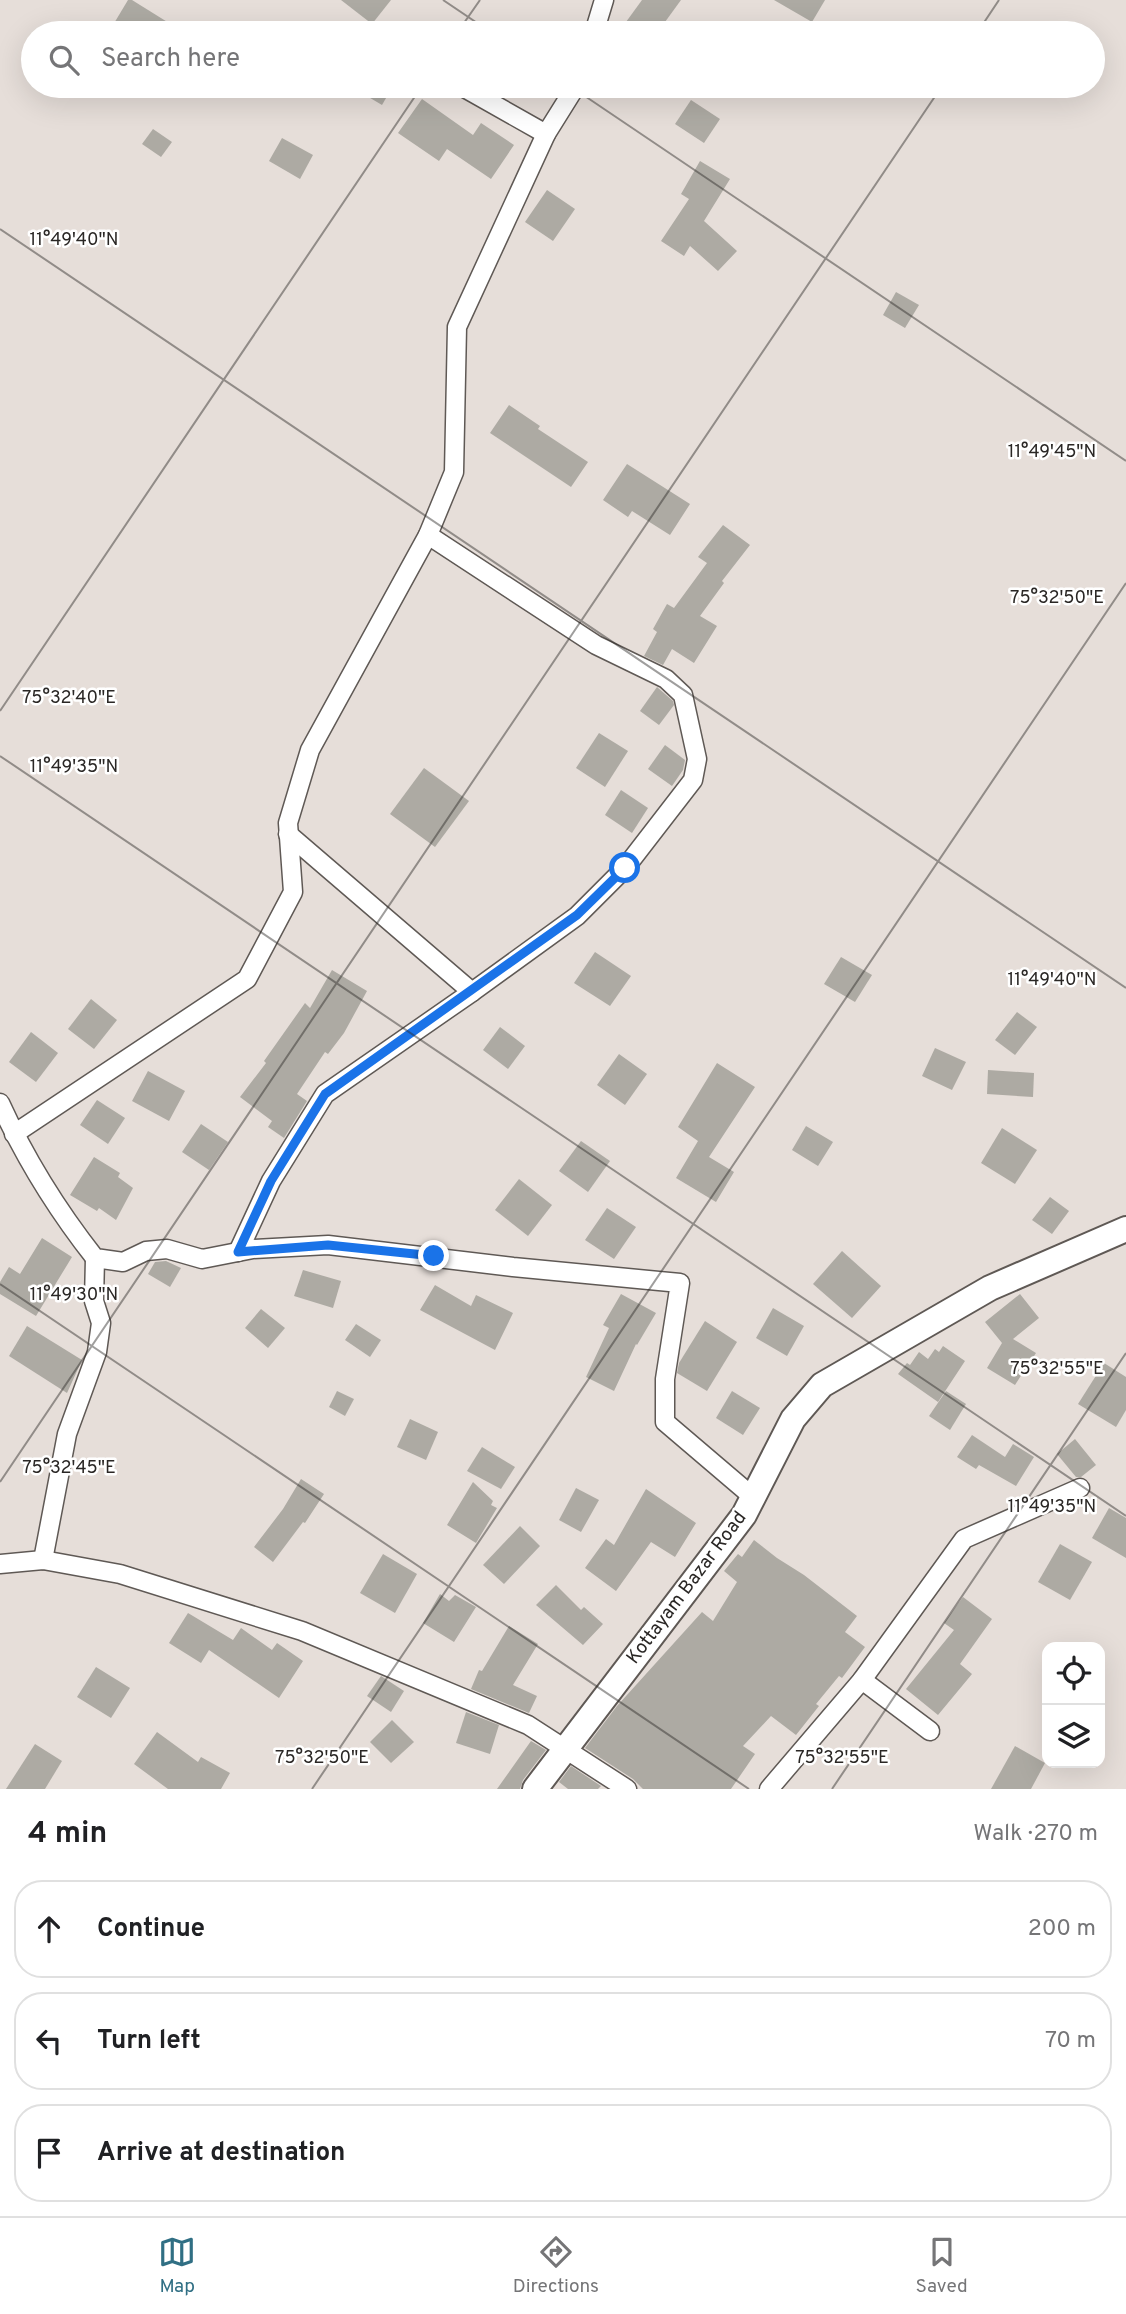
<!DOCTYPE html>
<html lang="en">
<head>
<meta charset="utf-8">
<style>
  :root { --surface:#fff; --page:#f6f6f6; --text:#202124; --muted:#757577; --line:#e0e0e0; --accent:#306f84 }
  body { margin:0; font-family:Overpass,sans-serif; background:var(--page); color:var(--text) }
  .controls { position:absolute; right:21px; bottom:21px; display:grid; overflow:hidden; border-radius:14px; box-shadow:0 7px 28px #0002 }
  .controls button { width:63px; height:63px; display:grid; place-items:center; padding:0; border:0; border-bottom:2px solid var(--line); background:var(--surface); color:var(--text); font:35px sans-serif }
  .stop { position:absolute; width:21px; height:21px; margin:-16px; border:5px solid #1a73e8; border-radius:50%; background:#fff }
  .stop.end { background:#1a73e8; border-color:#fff; box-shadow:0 2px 7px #0008 }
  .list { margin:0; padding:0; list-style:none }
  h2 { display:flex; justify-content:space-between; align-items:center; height:91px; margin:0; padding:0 28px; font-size:30px }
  h2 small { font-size:23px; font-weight:400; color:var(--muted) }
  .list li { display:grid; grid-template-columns:46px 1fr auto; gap:21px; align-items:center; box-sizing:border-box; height:98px; margin:0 14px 14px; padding:0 14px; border:2px solid var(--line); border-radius:28px }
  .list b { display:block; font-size:26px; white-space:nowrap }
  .list em { font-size:23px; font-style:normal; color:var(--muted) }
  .icon { flex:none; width:38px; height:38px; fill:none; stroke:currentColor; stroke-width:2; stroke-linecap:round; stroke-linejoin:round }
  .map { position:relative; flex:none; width:1126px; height:1789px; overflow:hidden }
  .search { position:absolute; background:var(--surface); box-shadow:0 7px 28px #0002; left:21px; right:21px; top:21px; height:77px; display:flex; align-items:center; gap:18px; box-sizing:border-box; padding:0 24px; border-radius:38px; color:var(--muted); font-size:26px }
  .sheet { height:427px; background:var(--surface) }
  nav { display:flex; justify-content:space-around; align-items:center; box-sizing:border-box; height:98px; border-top:2px solid var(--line); background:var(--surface); font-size:19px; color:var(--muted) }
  nav a { display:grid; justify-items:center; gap:4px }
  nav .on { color:var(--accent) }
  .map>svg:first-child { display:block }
  .building { fill:#adaaa3 }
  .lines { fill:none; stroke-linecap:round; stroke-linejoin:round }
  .street-casing { stroke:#5f5955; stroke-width:21 }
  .secondary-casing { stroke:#5f5955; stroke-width:28 }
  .street { stroke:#fff; stroke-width:18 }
  .secondary { stroke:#fff; stroke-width:24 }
  .route { stroke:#1a73e8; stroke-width:9 }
  .ticks { fill:none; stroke:#2a2725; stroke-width:2; stroke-opacity:0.45 }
  .labels { text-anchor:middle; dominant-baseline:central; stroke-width:5; stroke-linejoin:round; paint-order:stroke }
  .street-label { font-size:19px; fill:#2a2725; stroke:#fff }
  .ticks-label { font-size:18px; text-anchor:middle; fill:#2a2725; stroke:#fff; stroke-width:5; stroke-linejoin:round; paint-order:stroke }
</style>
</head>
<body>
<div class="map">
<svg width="1126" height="1789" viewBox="0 0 1126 1789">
  <rect width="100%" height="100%" fill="#e6ded9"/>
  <g class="building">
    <polygon points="128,0 132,0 185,33 126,33 113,25"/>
    <polygon points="341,0 391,0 372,24"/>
    <polygon points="642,0 681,0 657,33 618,33"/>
    <polygon points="774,0 825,0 812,22"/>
    <polygon points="350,86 393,86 382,105"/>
    <polygon points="422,99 473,135 481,123 514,145 491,179 447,149 439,161 398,133"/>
    <polygon points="691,100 720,119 704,143 675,124"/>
    <polygon points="153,129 172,142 161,157 142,144"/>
    <polygon points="282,138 313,155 300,179 269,161"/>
    <polygon points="700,161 730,179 704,221 737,251 718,271 690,246 684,256 661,241 689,199 681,194"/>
    <polygon points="547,190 575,209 553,241 525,222"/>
    <polygon points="896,292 919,305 905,328 883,315"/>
    <polygon points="509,405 540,426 538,429 588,462 571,487 490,433"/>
    <polygon points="627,464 690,504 670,535 632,511 628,517 603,500"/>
    <polygon points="723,525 750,545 722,581 724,583 700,616 717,626 694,663 672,649 663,665 644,656 657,632 653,629 667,604 674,608 707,563 698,557"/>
    <polygon points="657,687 673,701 674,705 659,725 640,711"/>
    <polygon points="599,733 628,751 605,787 576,768"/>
    <polygon points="665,745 685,760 683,770 672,786 648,769"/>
    <polygon points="424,768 469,801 435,847 390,814"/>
    <polygon points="621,790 648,808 632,833 605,815"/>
    <polygon points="595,952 631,976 610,1006 574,983"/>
    <polygon points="841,957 872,975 855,1002 824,984"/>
    <polygon points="332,970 367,991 344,1033 328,1054 325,1052 297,1094 307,1101 284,1138 268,1127 272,1121 240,1097 266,1063 264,1061 305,1003 310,1008"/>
    <polygon points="91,999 117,1020 94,1049 68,1029"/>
    <polygon points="1017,1012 1037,1027 1015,1055 995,1040"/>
    <polygon points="500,1027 525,1046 508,1069 483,1050"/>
    <polygon points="31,1032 58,1053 36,1082 9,1062"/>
    <polygon points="935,1048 966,1062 952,1090 922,1076"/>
    <polygon points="619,1054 647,1074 625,1105 597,1085"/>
    <polygon points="717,1063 755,1087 709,1157 734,1172 716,1202 676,1178 698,1141 678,1127"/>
    <polygon points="988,1070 1034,1073 1033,1097 987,1094"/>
    <polygon points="148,1071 185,1091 169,1121 132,1101"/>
    <polygon points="97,1100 125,1118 108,1144 80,1125"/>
    <polygon points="201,1124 228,1142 209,1170 182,1152"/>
    <polygon points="806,1126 833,1142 818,1166 792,1150"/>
    <polygon points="1002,1128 1037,1150 1015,1184 981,1163"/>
    <polygon points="581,1141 610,1161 588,1192 559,1171"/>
    <polygon points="94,1157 120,1173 118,1177 133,1188 116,1220 99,1208 97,1211 70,1195"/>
    <polygon points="519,1179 552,1205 528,1236 495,1210"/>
    <polygon points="1050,1197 1069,1211 1052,1234 1032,1220"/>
    <polygon points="607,1208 636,1227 614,1259 585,1240"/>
    <polygon points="42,1238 72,1257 36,1316 0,1294 0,1282 9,1267 20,1274"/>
    <polygon points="842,1251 881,1286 852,1318 813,1284"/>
    <polygon points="166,1261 181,1268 170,1287 148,1274 155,1262"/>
    <polygon points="303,1270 341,1281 333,1308 294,1296"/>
    <polygon points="435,1285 471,1306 476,1295 513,1313 495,1350 420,1310"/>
    <polygon points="621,1294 656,1313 637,1345 636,1344 614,1391 586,1377 609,1328 603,1325"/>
    <polygon points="1020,1294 1039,1318 1013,1339 1036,1353 1025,1370 1013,1363 1022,1374 1015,1385 987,1368 1002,1343 985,1322"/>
    <polygon points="773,1308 804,1326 787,1356 756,1338"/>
    <polygon points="261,1309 285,1328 268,1348 245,1328"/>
    <polygon points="705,1321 737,1342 707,1391 677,1373 679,1363"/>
    <polygon points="356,1324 381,1340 370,1357 345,1340"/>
    <polygon points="27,1326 82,1360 67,1393 9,1356"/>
    <polygon points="943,1346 965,1361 938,1402 898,1374 907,1363 910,1365 919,1352 928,1359 935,1349 939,1352"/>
    <polygon points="1104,1363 1126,1377 1126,1410 1116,1427 1078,1404"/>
    <polygon points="337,1391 354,1399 345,1416 329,1407"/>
    <polygon points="732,1391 760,1408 743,1435 716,1418"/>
    <polygon points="946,1391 966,1404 950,1430 929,1416"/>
    <polygon points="410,1419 438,1432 426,1460 397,1447"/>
    <polygon points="972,1435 1005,1457 1013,1444 1034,1457 1016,1486 979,1465 976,1469 957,1457"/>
    <polygon points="1075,1439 1096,1465 1081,1477 1076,1477 1057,1454"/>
    <polygon points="482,1447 515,1467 501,1489 467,1471"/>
    <polygon points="301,1479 324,1494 305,1523 303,1522 273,1562 254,1547 283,1509"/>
    <polygon points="473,1482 493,1501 491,1505 497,1508 476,1543 447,1525"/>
    <polygon points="576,1488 599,1500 581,1532 559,1520"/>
    <polygon points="646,1489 696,1523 675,1557 651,1542 616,1591 585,1568 606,1539 614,1545"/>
    <polygon points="1109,1508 1126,1518 1126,1558 1092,1538"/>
    <polygon points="520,1526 540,1546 504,1584 483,1565"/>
    <polygon points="754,1540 777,1558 804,1575 857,1616 845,1632 865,1647 842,1678 839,1676 816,1704 819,1706 796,1735 771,1716 743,1746 755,1754 731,1789 643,1789 633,1779 585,1748 617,1706 702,1612 713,1621 737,1582 724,1571 738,1554 742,1557"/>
    <polygon points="1060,1544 1092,1562 1070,1600 1038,1582"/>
    <polygon points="383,1554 417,1574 395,1613 360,1593"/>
    <polygon points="556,1585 581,1610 584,1607 603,1624 583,1645 536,1605"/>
    <polygon points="440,1594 449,1601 455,1595 476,1607 454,1642 423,1623"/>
    <polygon points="963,1597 992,1619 960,1664 972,1674 938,1715 906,1689 954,1630 944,1623"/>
    <polygon points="188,1613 233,1640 241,1628 272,1650 277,1643 303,1661 279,1698 209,1650 201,1663 169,1643"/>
    <polygon points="509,1626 538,1644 513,1685 537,1696 529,1713 471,1689 479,1670 482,1671"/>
    <polygon points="96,1667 130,1688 111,1718 77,1697"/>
    <polygon points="381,1676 404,1691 391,1712 367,1696"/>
    <polygon points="466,1712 499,1725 490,1754 456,1743"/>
    <polygon points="392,1720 414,1742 391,1763 370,1742"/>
    <polygon points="157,1732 198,1762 201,1757 230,1773 221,1789 168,1789 134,1764"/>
    <polygon points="531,1741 546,1750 523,1780 520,1789 497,1789"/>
    <polygon points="35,1744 62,1761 45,1789 6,1789"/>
    <polygon points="1015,1746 1045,1763 1031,1789 991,1789"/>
    <polygon points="571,1766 601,1786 598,1789 568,1789 559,1782"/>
  </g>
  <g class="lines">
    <g class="street-casing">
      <g id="street">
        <polyline points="594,33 604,0"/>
        <polyline points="461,86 546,134"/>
        <polyline points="428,535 596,645 666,679 683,695 697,759 693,780 625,868 577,916 472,992"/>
        <path d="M0,1103C25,1158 58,1211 95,1258L123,1262L146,1251L167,1249L202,1259L253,1249L328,1245L513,1267L680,1283L665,1379V1422L753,1497"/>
        <polyline points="14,1134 247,979 293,892 288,823 310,750 428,535 454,472 457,327 546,134 576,86"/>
        <polyline points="238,1252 271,1181 325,1094 472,992 288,834"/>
        <polyline points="43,1560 67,1434 97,1352 101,1323 94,1301 95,1258"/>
        <polyline points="0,1564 43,1560 120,1574 302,1631 528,1725 627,1789"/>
        <polyline points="862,1680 930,1731"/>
        <polyline points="769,1789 862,1680 964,1539 1080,1488"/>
      </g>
    </g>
    <g class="secondary-casing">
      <polyline id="secondary" points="535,1789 744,1515 793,1419 822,1385 990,1288 1126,1229"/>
    </g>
    <use href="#street" class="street"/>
    <use href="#secondary" class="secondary"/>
  </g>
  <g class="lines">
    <polyline class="route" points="434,1256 328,1245 238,1252 271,1181 325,1094 577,915 625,868"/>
  </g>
  <path class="ticks" d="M443,0L492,33M457,33L480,0M977,33L999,0M570,86L1126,461M0,229L1126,988M0,711L422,86M0,756L1126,1516M0,1284L749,1789M0,1482L942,86M312,1789L1126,583M832,1789L1126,1353"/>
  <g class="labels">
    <g class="street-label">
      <text transform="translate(687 1588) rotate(-53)">Kottayam Bazar Road</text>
    </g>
  </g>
  <g class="ticks-label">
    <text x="74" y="245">11°49'40"N</text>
    <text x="1052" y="457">11°49'45"N</text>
    <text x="1057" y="603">75°32'50"E</text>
    <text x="69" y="703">75°32'40"E</text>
    <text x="74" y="772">11°49'35"N</text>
    <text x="1052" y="985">11°49'40"N</text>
    <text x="74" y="1300">11°49'30"N</text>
    <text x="1057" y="1374">75°32'55"E</text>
    <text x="69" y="1473">75°32'45"E</text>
    <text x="1052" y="1512">11°49'35"N</text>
    <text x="322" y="1763">75°32'50"E</text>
    <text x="842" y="1763">75°32'55"E</text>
  </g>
</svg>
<div class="controls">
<button><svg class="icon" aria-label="locate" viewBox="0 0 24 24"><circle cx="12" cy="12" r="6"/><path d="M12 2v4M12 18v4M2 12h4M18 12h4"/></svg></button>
<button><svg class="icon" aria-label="layers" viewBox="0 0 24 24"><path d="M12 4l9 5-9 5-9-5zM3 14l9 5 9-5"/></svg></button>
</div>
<div class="stop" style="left:625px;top:868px"></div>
<div class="stop end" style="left:434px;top:1256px"></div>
<div class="search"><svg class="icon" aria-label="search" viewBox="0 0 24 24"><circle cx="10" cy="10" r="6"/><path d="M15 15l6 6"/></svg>Search here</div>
</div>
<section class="sheet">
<h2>4 min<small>Walk · 270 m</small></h2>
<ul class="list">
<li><svg class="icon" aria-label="ahead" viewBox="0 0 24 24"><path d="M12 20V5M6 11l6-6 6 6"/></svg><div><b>Continue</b></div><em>200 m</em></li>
<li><svg class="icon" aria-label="left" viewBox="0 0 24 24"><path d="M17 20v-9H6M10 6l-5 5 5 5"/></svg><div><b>Turn left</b></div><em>70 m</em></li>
<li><svg class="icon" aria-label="arrive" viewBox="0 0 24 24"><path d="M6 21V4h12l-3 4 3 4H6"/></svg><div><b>Arrive at destination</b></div></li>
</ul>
</section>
<nav>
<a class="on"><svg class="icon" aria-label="map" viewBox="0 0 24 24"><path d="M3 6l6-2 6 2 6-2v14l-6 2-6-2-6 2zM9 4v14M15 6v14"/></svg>Map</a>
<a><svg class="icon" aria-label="directions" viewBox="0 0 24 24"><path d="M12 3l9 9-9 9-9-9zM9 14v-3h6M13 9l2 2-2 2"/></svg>Directions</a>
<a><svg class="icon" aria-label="saved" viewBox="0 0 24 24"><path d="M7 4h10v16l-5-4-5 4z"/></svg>Saved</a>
</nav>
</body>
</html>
